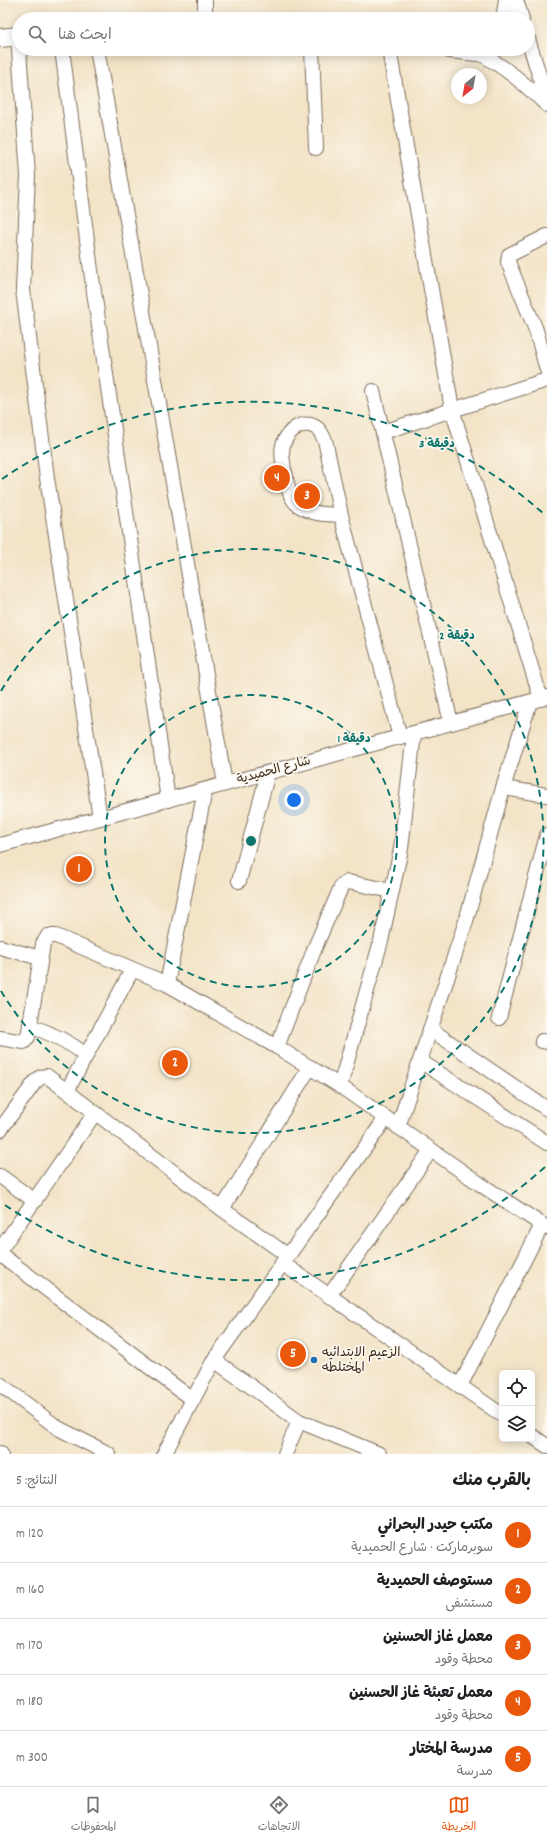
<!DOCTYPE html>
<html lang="ar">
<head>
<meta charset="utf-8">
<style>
  :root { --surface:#fff; --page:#f6f6f6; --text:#202124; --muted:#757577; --line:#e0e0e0; --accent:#ea580c }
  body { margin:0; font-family:Dekko,"Playpen Sans Arabic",sans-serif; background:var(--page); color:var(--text); direction:rtl }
  .controls { position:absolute; right:12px; bottom:12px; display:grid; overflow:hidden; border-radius:6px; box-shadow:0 2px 10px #0003 }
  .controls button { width:36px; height:36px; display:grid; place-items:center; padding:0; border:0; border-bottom:1px solid var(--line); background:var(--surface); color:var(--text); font:20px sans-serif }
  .compass { position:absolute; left:451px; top:68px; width:36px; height:36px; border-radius:50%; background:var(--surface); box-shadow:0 2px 10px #0003; rotate:211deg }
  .you { position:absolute; left:294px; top:800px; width:14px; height:14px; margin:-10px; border:3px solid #fff; border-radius:50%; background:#1a73e8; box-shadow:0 0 0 6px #1a73e833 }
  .badge { display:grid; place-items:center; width:26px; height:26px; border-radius:50%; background:var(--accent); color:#fff; font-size:13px; font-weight:700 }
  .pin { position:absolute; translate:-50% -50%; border:2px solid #fff; box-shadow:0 1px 4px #0006 }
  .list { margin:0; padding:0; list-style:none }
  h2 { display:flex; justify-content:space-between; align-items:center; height:52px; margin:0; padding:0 16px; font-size:17px }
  h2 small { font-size:13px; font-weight:400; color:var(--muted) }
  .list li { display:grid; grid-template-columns:26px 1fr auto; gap:12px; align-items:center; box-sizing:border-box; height:56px; padding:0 16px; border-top:1px solid var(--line) }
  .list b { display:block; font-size:15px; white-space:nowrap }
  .list p { margin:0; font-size:13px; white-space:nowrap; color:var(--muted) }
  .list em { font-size:13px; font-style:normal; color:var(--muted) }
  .icon { flex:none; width:22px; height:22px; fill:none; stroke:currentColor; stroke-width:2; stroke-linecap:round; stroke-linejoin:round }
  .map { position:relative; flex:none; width:547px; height:1454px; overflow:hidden; direction:ltr }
  .search { position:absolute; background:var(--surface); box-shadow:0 2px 10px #0003; left:12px; right:12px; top:12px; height:44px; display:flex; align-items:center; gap:10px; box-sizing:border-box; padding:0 14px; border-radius:22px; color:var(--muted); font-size:15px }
  .sheet { height:332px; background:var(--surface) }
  nav { display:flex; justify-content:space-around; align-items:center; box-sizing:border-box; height:56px; border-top:1px solid var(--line); background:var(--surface); font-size:11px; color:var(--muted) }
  nav a { display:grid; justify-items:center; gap:2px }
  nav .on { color:var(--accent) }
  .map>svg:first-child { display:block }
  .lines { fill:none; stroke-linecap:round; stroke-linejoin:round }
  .minor-casing { stroke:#7b6b5a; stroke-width:16 }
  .major-casing { stroke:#7b6b5a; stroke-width:20 }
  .minor { stroke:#fff; stroke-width:14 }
  .major { stroke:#fff; stroke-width:18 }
  .ring { fill:none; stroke:#0f766e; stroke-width:2; stroke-dasharray:7 5 }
  .poi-dot { fill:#1f6fb2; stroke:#fbf7ec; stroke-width:1.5 }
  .labels { text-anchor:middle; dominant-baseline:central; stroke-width:3.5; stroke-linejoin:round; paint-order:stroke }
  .street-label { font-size:13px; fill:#3b2a1e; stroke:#fbf7ec }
  .poi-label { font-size:13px; fill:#3b2a1e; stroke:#fbf7ec; text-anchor:start }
  .centre { fill:#0f766e; stroke:#fbf7ec; stroke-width:2 }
  .ring-label { font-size:12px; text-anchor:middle; font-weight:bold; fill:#0f766e; stroke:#fbf7ec; stroke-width:3.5; stroke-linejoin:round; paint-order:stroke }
</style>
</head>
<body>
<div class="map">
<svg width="547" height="1454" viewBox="0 0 547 1454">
  <rect width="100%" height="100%" fill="#fbf7ec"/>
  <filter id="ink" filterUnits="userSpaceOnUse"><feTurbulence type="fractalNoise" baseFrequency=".025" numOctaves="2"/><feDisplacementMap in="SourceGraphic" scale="8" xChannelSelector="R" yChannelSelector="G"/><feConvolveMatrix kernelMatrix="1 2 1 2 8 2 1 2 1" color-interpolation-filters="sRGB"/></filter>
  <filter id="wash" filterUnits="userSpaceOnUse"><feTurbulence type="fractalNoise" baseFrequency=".012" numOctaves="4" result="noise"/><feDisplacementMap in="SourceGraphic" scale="16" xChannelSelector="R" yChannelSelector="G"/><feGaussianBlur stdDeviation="0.9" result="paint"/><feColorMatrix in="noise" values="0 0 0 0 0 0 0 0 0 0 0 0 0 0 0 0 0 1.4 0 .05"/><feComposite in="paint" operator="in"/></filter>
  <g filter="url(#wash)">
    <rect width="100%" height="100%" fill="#f3e4c8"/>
  </g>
  <g filter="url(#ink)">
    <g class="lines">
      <g class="minor-casing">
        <g id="minor">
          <polyline points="516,0 522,19"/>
          <polyline points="205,19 205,0"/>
          <polyline points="18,36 28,175 23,290 47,478 100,818"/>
          <polyline points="528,39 547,100"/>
          <polyline points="62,49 92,278 168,800"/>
          <path d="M97,49C142,294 182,539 225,784"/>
          <polyline points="312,49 316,148"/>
          <polyline points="389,49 452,409 541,699"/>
          <path d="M477,52C504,66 525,84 547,105"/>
          <polyline points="547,236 509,255 508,262 536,330 547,370"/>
          <polyline points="373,391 451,723"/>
          <polyline points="383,432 547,380"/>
          <path d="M341,515C328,514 314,515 302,507C299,506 295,502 293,499C287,490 280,455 283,445C287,431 304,417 318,429C321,432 323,437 325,440L341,515L400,737"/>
          <polyline points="503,788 547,795"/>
          <polyline points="0,845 547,697"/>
          <polyline points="239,881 268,773"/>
          <polyline points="0,947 40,958"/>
          <polyline points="167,984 205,790"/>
          <polyline points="499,1018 547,835"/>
          <path d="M30,1026C51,1033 68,1041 86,1055"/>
          <polyline points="430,1029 547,1109"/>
          <polyline points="0,1038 24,1042 28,1037 43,944 48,936 56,936 167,984 277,1047 340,1086 480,1184 547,1228"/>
          <polyline points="542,1041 547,1042"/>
          <polyline points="277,1047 316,945 342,885 348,882 392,891"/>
          <polyline points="420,1061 547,1143"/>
          <polyline points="340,1086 381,941 401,849 414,733"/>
          <polyline points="67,1091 132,970"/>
          <polyline points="398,1127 466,921 503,788 530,702"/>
          <polyline points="0,1130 35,1082 41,1077 47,1076 222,1209"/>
          <polyline points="0,1176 35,1201"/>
          <polyline points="0,1250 95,1113"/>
          <polyline points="0,1254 193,1400"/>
          <polyline points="287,1255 222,1209 310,1067"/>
          <polyline points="282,1263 502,1415"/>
          <polyline points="329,1296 431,1150"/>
          <polyline points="214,1360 299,1421 379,1454"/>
          <polyline points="0,1384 58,1428 109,1454"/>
          <polyline points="460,1386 542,1225"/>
          <polyline points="532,1436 547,1446"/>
          <polyline points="0,1453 1,1454"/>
          <polyline points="164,1454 214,1360 386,1118"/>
          <polyline points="285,1454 299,1421"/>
        </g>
      </g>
      <g class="major-casing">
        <g id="major">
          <polyline points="505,19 508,0"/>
          <polyline points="0,38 19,36"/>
          <polyline points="450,49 477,52 483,49"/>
        </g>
      </g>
      <use href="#minor" class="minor"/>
      <use href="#major" class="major"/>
    </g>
  </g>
  <g class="ring">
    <circle cx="251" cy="841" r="146"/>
    <path d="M1 691A292 292 0 1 1 1 991"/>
    <path d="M545 1167A439 439 0 0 1 2 1203M2 479A439 439 0 0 1 545 515"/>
  </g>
  <circle class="poi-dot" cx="314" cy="1360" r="4"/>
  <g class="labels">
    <g class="street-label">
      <text transform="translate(274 771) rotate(-15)">شارع الحميدية</text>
    </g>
    <g class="poi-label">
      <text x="322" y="1353">الزعيم الابتدائيه<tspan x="322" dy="15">المختلطه</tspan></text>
    </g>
  </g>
  <circle cx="251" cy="841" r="6" class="centre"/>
  <g class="ring-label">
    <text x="437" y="447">3 دقيقة</text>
    <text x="457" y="639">2 دقيقة</text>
    <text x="354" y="742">1 دقيقة</text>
  </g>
</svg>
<div class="controls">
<button><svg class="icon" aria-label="locate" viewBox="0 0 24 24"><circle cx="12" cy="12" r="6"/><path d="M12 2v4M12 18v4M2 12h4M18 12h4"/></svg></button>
<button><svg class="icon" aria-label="layers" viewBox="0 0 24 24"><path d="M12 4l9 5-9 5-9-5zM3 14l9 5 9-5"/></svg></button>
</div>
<svg class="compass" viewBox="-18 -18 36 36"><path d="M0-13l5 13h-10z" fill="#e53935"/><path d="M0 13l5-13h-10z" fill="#757577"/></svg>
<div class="you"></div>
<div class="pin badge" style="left:79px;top:869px">1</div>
<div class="pin badge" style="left:175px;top:1063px">2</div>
<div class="pin badge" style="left:307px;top:496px">3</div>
<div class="pin badge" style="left:277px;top:478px">4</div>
<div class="pin badge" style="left:293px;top:1354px">5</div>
<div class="search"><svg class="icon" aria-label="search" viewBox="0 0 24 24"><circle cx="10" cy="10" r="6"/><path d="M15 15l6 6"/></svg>ابحث هنا</div>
</div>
<section class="sheet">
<h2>بالقرب منك<small>النتائج: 5</small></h2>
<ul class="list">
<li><span class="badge">1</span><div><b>مكتب حيدر البحراني</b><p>سوبرماركت · شارع الحميدية</p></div><em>120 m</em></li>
<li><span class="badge">2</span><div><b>مستوصف الحميدية</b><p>مستشفى</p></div><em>160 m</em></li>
<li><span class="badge">3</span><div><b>معمل غاز الحسنين</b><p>محطة وقود</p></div><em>170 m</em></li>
<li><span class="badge">4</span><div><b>معمل تعبئة غاز الحسنين</b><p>محطة وقود</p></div><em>180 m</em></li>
<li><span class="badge">5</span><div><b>مدرسة المختار</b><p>مدرسة</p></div><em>300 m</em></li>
</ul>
</section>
<nav>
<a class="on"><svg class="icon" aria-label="map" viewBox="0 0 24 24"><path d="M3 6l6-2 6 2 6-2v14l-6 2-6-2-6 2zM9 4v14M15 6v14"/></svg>الخريطة</a>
<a><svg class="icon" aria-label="directions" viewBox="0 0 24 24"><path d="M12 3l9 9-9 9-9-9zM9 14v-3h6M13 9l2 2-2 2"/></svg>الاتجاهات</a>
<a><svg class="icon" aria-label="saved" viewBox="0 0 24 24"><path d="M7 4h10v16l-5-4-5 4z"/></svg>المحفوظات</a>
</nav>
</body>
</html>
